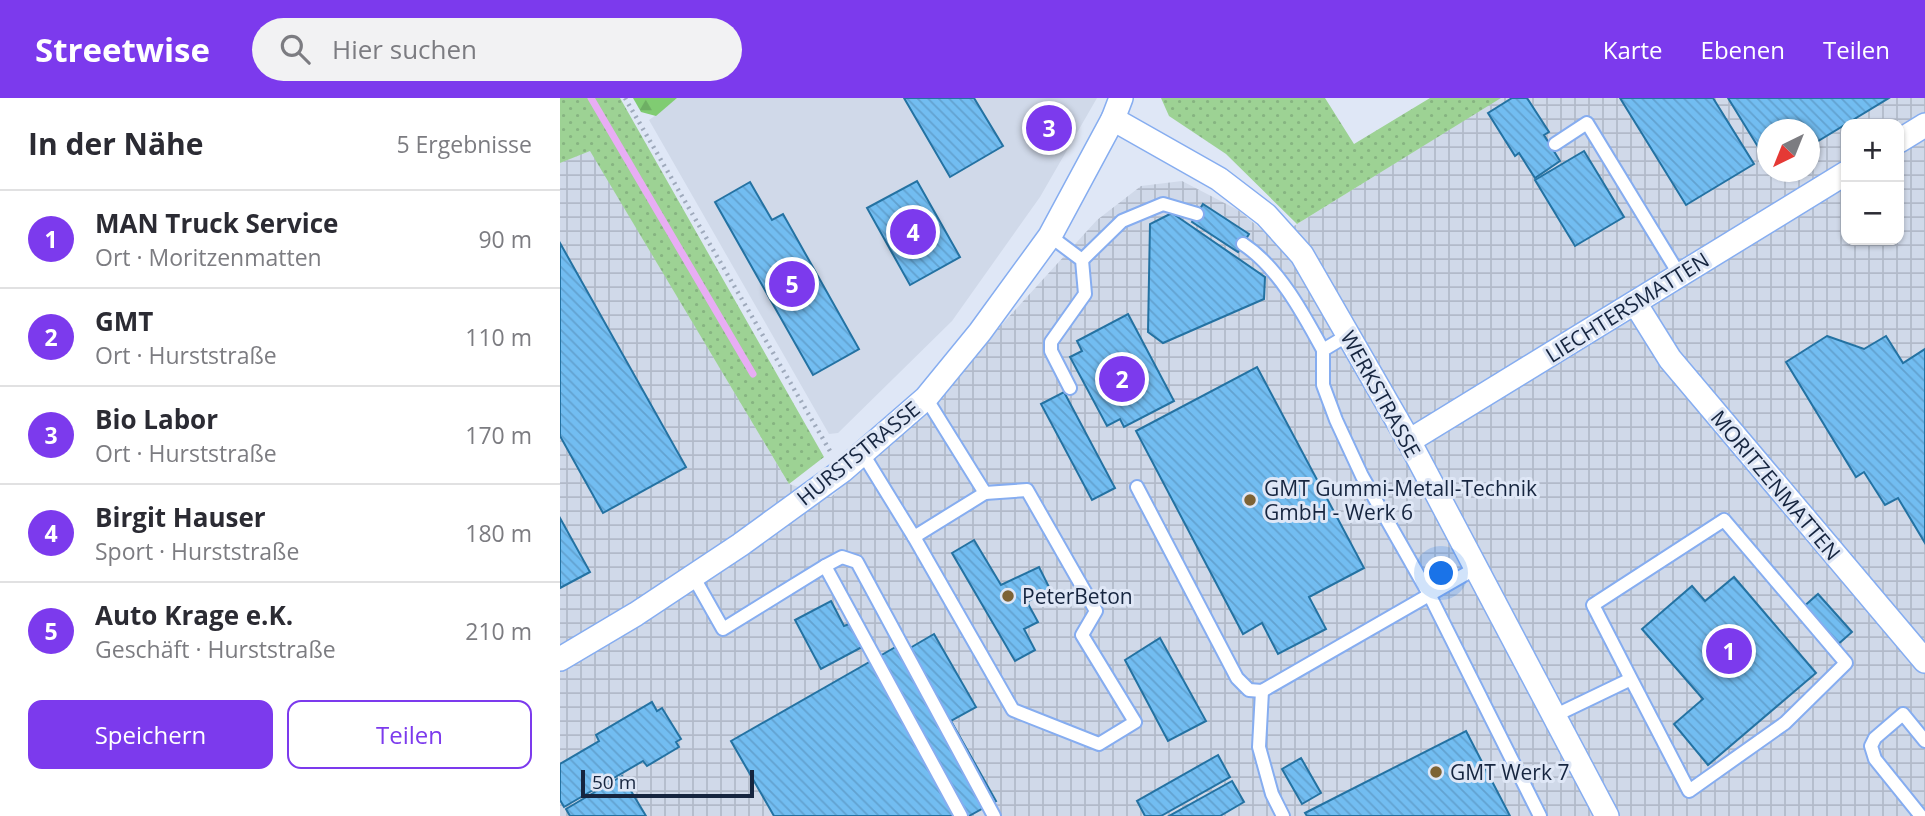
<!DOCTYPE html>
<html lang="de">
<head>
<meta charset="utf-8">
<style>
  :root { --surface:#fff; --page:#f2f2f3; --text:#2b2b33; --muted:#7c7c81; --line:#e1e1e2; --accent:#7c3aed }
  body { margin:0; font-family:"Open Sans",sans-serif; background:var(--page); color:var(--text) }
  .controls { position:absolute; right:21px; top:21px; display:grid; overflow:hidden; border-radius:14px; box-shadow:0 2px 5px #0004 }
  .controls button { width:63px; height:63px; display:grid; place-items:center; padding:0; border:0; border-bottom:2px solid var(--line); background:var(--surface); color:var(--text); font:35px sans-serif }
  .compass { position:absolute; left:1197px; top:21px; width:63px; height:63px; border-radius:50%; background:var(--surface); box-shadow:0 2px 5px #0004; rotate:223deg }
  .scale { position:absolute; left:21px; bottom:18px; width:173px; box-sizing:border-box; padding-left:7px; border:4px solid #16253f; border-top:0; font-size:19px; line-height:24px; white-space:nowrap; color:#16253f; -webkit-text-stroke:5px #dfe7f6; paint-order:stroke }
  .you { position:absolute; left:882px; top:476px; width:24px; height:24px; margin:-18px; border:5px solid #fff; border-radius:50%; background:#1a73e8; box-shadow:0 0 0 10px #1a73e833 }
  .badge { display:grid; place-items:center; width:46px; height:46px; border-radius:50%; background:var(--accent); color:#fff; font-size:23px; font-weight:700 }
  .pin { position:absolute; translate:-50% -50%; border:4px solid #fff; box-shadow:0 2px 7px #0006 }
  .list { margin:0; padding:0; list-style:none }
  h2 { display:flex; justify-content:space-between; align-items:center; height:91px; margin:0; padding:0 28px; font-size:30px }
  h2 small { font-size:23px; font-weight:400; color:var(--muted) }
  .list li { display:grid; grid-template-columns:46px 1fr auto; gap:21px; align-items:center; box-sizing:border-box; height:98px; padding:0 28px; border-top:2px solid var(--line) }
  .list b { display:block; font-size:26px; white-space:nowrap }
  .list p { margin:0; font-size:23px; white-space:nowrap; color:var(--muted) }
  .list em { font-size:23px; font-style:normal; color:var(--muted) }
  .actions { display:flex; gap:14px; padding:21px 28px }
  .actions a { flex:1; padding:16px 0; border:2px solid var(--accent); border-radius:14px; text-align:center; font-size:24px; color:var(--accent) }
  .actions .main { background:var(--accent); color:#fff }
  .icon { flex:none; width:38px; height:38px; fill:none; stroke:currentColor; stroke-width:2; stroke-linecap:round; stroke-linejoin:round }
  .map { position:relative; flex:none; width:1365px; height:718px; overflow:hidden }
  header { display:flex; align-items:center; gap:42px; box-sizing:border-box; height:98px; padding:0 35px; background:var(--accent); color:#fff }
  header strong { font-size:33px }
  nav { display:flex; gap:38px; margin-inline-start:auto; font-size:24px }
  .search { width:490px; height:63px; background:var(--page); display:flex; align-items:center; gap:18px; box-sizing:border-box; padding:0 24px; border-radius:38px; color:var(--muted); font-size:26px }
  main { display:flex }
  aside { flex:1; background:var(--surface) }
  .map>svg:first-child { display:block }
  .built { fill:#d0d9e9 }
  .industrial { fill:url(#industrial-grid); fill-rule:evenodd }
  .grass { fill:url(#grass-dots) }
  .forest { fill:url(#forest-firs) }
  .lines { fill:none; stroke-linecap:round; stroke-linejoin:round }
  .stream { stroke:#e8adf4; stroke-width:7 }
  .building { fill:url(#building-back-hatch); stroke:#2472a2; stroke-width:2 }
  .service-casing { stroke:#86adf0; stroke-width:16 }
  .minor-casing { stroke:#86adf0; stroke-width:26 }
  .path { stroke:#9faabc; stroke-width:4.5; stroke-dasharray:2 5; stroke-linecap:butt }
  .service { stroke:#fff; stroke-width:12 }
  .minor { stroke:#fff; stroke-width:23 }
  .poi-dot { fill:#7d6335; stroke:#dfe7f6; stroke-width:2.5 }
  .labels { text-anchor:middle; dominant-baseline:central; stroke-width:6; stroke-linejoin:round; paint-order:stroke }
  .street-label { font-size:21px; fill:#16253f; stroke:#dfe7f6 }
  .poi-label { font-size:21px; fill:#16253f; stroke:#dfe7f6; text-anchor:start }
</style>
</head>
<body>
<header>
<strong>Streetwise</strong>
<div class="search"><svg class="icon" aria-label="search" viewBox="0 0 24 24"><circle cx="10" cy="10" r="6"/><path d="M15 15l6 6"/></svg>Hier suchen</div>
<nav><a>Karte</a><a>Ebenen</a><a>Teilen</a></nav>
</header>
<main>
<aside>
<h2>In der Nähe<small>5 Ergebnisse</small></h2>
<ul class="list">
<li><span class="badge">1</span><div><b>MAN Truck Service</b><p>Ort · Moritzenmatten</p></div><em>90 m</em></li>
<li><span class="badge">2</span><div><b>GMT</b><p>Ort · Hurststraße</p></div><em>110 m</em></li>
<li><span class="badge">3</span><div><b>Bio Labor</b><p>Ort · Hurststraße</p></div><em>170 m</em></li>
<li><span class="badge">4</span><div><b>Birgit Hauser</b><p>Sport · Hurststraße</p></div><em>180 m</em></li>
<li><span class="badge">5</span><div><b>Auto Krage e.K.</b><p>Geschäft · Hurststraße</p></div><em>210 m</em></li>
</ul>
<div class="actions"><a class="main">Speichern</a><a>Teilen</a></div>
</aside>
<div class="map">
<svg width="1365" height="718" viewBox="0 0 1365 718">
  <defs>
    <pattern id="industrial-grid" width="8" height="8" patternUnits="userSpaceOnUse" patternTransform="scale(1.75)"><rect width="8" height="8" fill="#d0d9e9"/><path d="M0 4h8M4 0v8" fill="none" stroke="#b2bac9"/></pattern>
    <pattern id="grass-dots" width="8" height="8" patternUnits="userSpaceOnUse" patternTransform="scale(1.75)"><rect width="8" height="8" fill="#9dd294"/><path d="M2 2h.1M6 6h.1" fill="none" stroke="#86b481" stroke-width="1.8" stroke-linecap="round"/></pattern>
    <pattern id="forest-firs" width="22" height="20" patternUnits="userSpaceOnUse" patternTransform="scale(1.75)"><rect width="22" height="20" fill="#80cc72"/><path d="M5 1l3.5 6h-7zM16 11l3.5 6h-7z" fill="#6eaf64"/></pattern>
    <pattern id="building-back-hatch" width="6" height="6" patternUnits="userSpaceOnUse" patternTransform="scale(1.75)"><rect width="6" height="6" fill="#72bdf1"/><path d="M-1 5l2 2M0 0l6 6M5-1l2 2" fill="none" stroke="#62a2d0"/></pattern>
  </defs>
  <rect width="100%" height="100%" fill="#dfe7f6"/>
  <polygon class="built" points="117,0 537,0 480,99 392,223 278,335 269,336 89,22 96,17"/>
  <path class="industrial" d="M940,0H1365V718H0V65L30,52L229,386L271,399L353,324L537,122L581,88L622,83L678,112L713,141ZM1286,26H1339V142H1286ZM1208,32H1250V74H1208Z"/>
  <g class="grass">
    <polygon points="0,0 60,0 264,359 229,386 30,53 0,65"/>
    <polygon points="601,0 765,0 794,46 870,0 941,0 737,126 666,56 609,18"/>
  </g>
  <polygon class="forest" points="73,0 117,0 96,18 81,14"/>
  <g class="lines">
    <polyline class="stream" points="31,0 193,276"/>
  </g>
  <g class="building">
    <polygon points="344,0 414,0 443,48 390,79"/>
    <polygon points="952,0 967,0 989,34 984,37 1000,63 975,80 959,55 955,58 928,15"/>
    <polygon points="1060,0 1153,0 1194,66 1126,107"/>
    <polygon points="1168,0 1329,0 1250,48 1250,32 1208,32 1208,65"/>
    <polygon points="486,23 496,29 492,37 482,31"/>
    <polygon points="1024,53 1064,119 1015,148 975,82"/>
    <polygon points="357,83 400,159 350,187 307,110"/>
    <polygon points="190,84 212,122 223,116 299,251 253,277 155,104"/>
    <polygon points="643,106 689,136 678,154 632,124"/>
    <polygon points="612,115 705,179 704,201 603,245 588,234 590,126"/>
    <polygon points="0,145 126,369 43,415 0,338"/>
    <polygon points="568,216 614,303 564,329 560,321 547,328 510,259 522,253 517,243"/>
    <polygon points="1267,238 1304,251 1326,238 1343,265 1365,251 1365,445 1338,400 1325,407 1304,374 1296,379 1226,264"/>
    <polygon points="697,269 804,470 749,499 766,531 718,556 702,525 683,536 576,333"/>
    <polygon points="504,294 555,390 532,402 481,306"/>
    <polygon points="0,420 30,474 0,490"/>
    <polygon points="414,442 441,487 479,469 490,491 467,504 478,524 464,531 475,552 455,563 392,455"/>
    <polygon points="1174,479 1256,575 1148,667 1114,626 1143,601 1082,531 1132,488 1145,503"/>
    <polygon points="1258,496 1292,534 1276,548 1242,510"/>
    <polygon points="271,503 284,528 289,526 302,549 261,571 235,522"/>
    <polygon points="374,536 416,609 391,623 436,703 409,718 214,718 171,643 346,543 350,550"/>
    <polygon points="600,540 646,623 608,643 565,562"/>
    <polygon points="92,604 97,613 102,610 121,641 116,644 119,649 87,668 83,663 4,709 0,702 0,666 39,643 36,637"/>
    <polygon points="906,633 950,718 747,718 745,715"/>
    <polygon points="658,657 670,679 601,718 585,718 577,703"/>
    <polygon points="741,660 761,695 742,706 722,671"/>
    <polygon points="62,678 86,718 10,718 6,711"/>
    <polygon points="672,683 684,704 660,718 609,718"/>
  </g>
  <g class="lines">
    <g class="service-casing">
      <g id="service">
        <polyline points="995,46 1027,25 1119,176"/>
        <polyline points="490,138 522,162 525,196 491,244 491,253 510,290"/>
        <path d="M683,146C718,169 743,215 763,252"/>
        <polyline points="522,162 562,123 603,106 637,116"/>
        <polyline points="788,237 763,252 763,287 776,322 802,378 869,496 980,718"/>
        <polyline points="303,356 354,439 453,612 539,646 575,624 522,537 536,513 467,392 425,395 366,300"/>
        <polyline points="577,389 677,580 689,592 702,593 916,470"/>
        <polyline points="354,439 425,395"/>
        <polyline points="133,478 163,531 265,468"/>
        <polyline points="702,593 699,649 712,696 723,718"/>
        <polyline points="994,618 1071,581 1129,693 1225,625 1286,565 1164,422 1033,507 1071,581"/>
        <polyline points="401,718 265,468 282,459 297,464 434,718"/>
        <polyline points="1361,718 1315,661 1311,648 1315,640 1343,616 1365,643"/>
      </g>
    </g>
    <g class="minor-casing">
      <g id="minor">
        <polyline points="553,21 659,81 706,117 742,157 849,343 1047,718"/>
        <polyline points="1339,43 1365,27"/>
        <polyline points="1075,205 1110,261 1365,563"/>
        <polyline points="849,343 1286,75"/>
        <polyline points="0,561 76,516 180,447 282,373 366,300 420,234 490,138 553,21 561,0"/>
      </g>
    </g>
    <polyline class="path" points="65,0 270,353"/>
    <use href="#service" class="service"/>
    <use href="#minor" class="minor"/>
  </g>
  <g class="poi-dot">
    <circle cx="690" cy="402" r="7"/>
    <circle cx="448" cy="498" r="7"/>
    <circle cx="876" cy="674" r="7"/>
  </g>
  <g class="labels">
    <g class="street-label">
      <text transform="translate(1067 209) rotate(-32)">LIECHTERSMATTEN</text>
      <text transform="translate(821 296) rotate(61)">WERKSTRASSE</text>
      <text transform="translate(298 355) rotate(-39)">HURSTSTRASSE</text>
      <text transform="translate(1216 387) rotate(50)">MORITZENMATTEN</text>
    </g>
    <g class="poi-label">
      <text x="704" y="390">GMT Gummi-Metall-Technik<tspan x="704" dy="24">GmbH - Werk 6</tspan></text>
      <text x="462" y="498">PeterBeton</text>
      <text x="890" y="674">GMT Werk 7</text>
    </g>
  </g>
</svg>
<div class="controls">
<button>+</button>
<button>−</button>
</div>
<svg class="compass" viewBox="-18 -18 36 36"><path d="M0-13l5 13h-10z" fill="#e53935"/><path d="M0 13l5-13h-10z" fill="#7c7c81"/></svg>
<div class="scale">50 m</div>
<div class="you"></div>
<div class="pin badge" style="left:1169px;top:553px">1</div>
<div class="pin badge" style="left:562px;top:281px">2</div>
<div class="pin badge" style="left:489px;top:30px">3</div>
<div class="pin badge" style="left:353px;top:134px">4</div>
<div class="pin badge" style="left:232px;top:186px">5</div>
</div>
</main>
</body>
</html>
